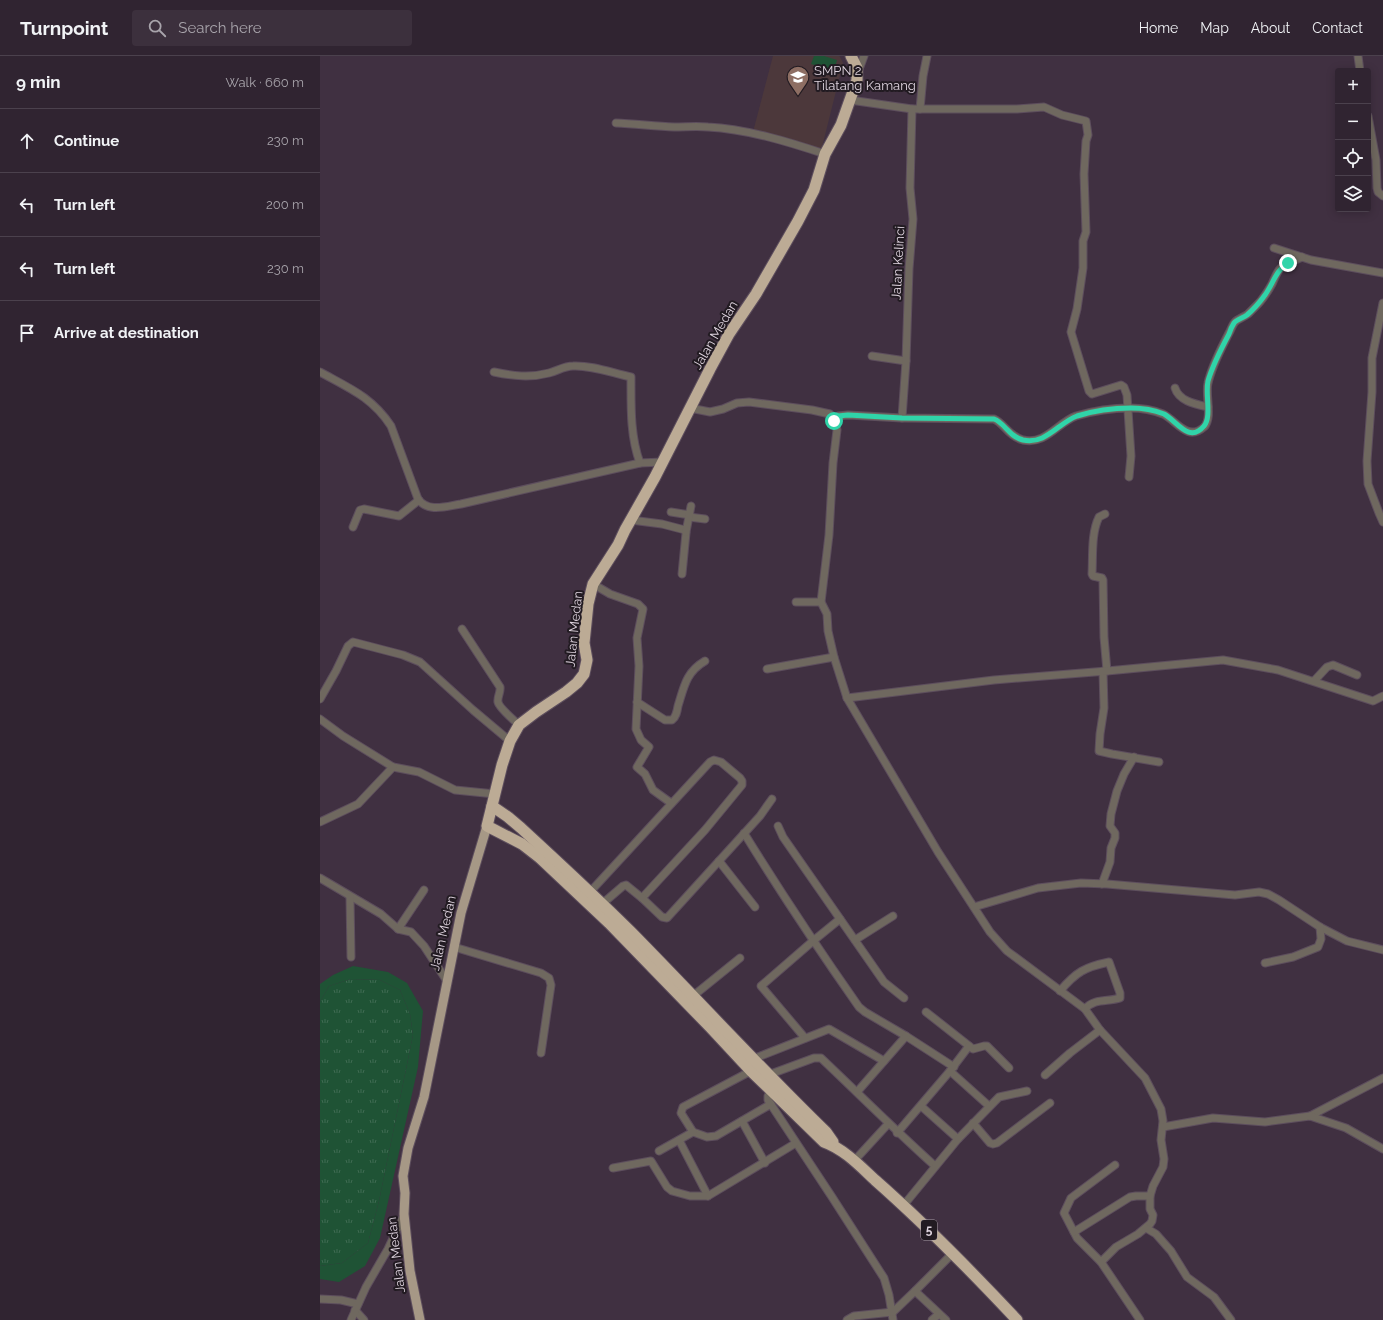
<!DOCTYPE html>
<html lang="en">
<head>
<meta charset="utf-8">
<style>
  :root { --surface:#302431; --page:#3c303d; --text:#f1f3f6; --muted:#a8a4ab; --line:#4b414d }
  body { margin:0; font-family:Raleway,sans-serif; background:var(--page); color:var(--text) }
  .controls { position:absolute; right:12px; top:12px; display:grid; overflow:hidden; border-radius:4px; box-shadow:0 2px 10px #0003 }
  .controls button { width:36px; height:36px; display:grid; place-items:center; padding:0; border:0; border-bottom:1px solid var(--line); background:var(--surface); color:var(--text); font:20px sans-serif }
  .stop { position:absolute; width:12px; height:12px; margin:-9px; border:3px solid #30d4a9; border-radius:50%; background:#fff }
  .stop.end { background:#30d4a9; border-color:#fff; box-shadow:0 1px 4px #0008 }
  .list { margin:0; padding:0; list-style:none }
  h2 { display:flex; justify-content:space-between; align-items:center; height:52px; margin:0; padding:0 16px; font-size:17px }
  h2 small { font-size:13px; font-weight:400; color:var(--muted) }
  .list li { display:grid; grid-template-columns:26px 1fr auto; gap:12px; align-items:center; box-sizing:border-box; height:64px; padding:0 16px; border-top:1px solid var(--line) }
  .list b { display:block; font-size:15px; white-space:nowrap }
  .list em { font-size:13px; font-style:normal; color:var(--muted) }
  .icon { flex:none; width:22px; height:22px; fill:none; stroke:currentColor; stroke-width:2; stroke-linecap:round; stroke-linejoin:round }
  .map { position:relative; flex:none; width:1063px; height:1264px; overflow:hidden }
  header { display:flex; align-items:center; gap:24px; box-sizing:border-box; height:56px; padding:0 20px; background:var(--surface); border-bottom:1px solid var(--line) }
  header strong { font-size:19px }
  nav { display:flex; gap:22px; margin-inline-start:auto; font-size:14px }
  .search { width:280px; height:36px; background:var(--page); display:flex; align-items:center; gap:10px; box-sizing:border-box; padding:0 14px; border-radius:4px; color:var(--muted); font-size:15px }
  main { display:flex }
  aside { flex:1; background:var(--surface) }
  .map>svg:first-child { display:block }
  .education { fill:#4c383b }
  .grass { fill:url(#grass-tufts) }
  .park { fill:#1f5335 }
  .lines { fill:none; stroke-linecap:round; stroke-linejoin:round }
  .minor-casing { stroke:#5d4e5d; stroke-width:9 }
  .major-casing { stroke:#5d4e5d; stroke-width:11 }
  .highway-casing { stroke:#5d4e5d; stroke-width:13 }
  .minor { stroke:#6f685f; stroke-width:7 }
  .major { stroke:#a69886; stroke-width:9 }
  .highway { stroke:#bcab95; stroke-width:11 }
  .route { stroke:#30d4a9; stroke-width:5 }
  .labels { text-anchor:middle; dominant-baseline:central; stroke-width:4; stroke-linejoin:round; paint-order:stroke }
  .shield { fill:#221b22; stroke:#a69ca6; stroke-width:1 }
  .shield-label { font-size:12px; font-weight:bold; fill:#dfd4df }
  .poi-label { font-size:13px; fill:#dfd4df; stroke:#221b22; text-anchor:start }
  .street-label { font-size:13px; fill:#dfd4df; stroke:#221b22 }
</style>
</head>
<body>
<header>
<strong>Turnpoint</strong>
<div class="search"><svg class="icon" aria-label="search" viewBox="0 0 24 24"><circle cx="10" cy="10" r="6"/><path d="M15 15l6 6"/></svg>Search here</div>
<nav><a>Home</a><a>Map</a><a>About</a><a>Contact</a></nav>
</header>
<main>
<aside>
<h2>9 min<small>Walk · 660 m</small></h2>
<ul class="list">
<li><svg class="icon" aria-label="ahead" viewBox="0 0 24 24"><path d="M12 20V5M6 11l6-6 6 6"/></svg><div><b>Continue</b></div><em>230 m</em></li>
<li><svg class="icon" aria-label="left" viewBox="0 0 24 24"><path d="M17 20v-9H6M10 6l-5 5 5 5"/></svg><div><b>Turn left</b></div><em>200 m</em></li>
<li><svg class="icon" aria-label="left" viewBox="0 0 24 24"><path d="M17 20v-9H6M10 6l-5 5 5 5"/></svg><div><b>Turn left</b></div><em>230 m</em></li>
<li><svg class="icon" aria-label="arrive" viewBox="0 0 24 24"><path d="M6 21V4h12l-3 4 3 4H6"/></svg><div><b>Arrive at destination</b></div></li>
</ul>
</aside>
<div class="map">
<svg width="1063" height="1264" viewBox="0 0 1063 1264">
  <defs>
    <pattern id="grass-tufts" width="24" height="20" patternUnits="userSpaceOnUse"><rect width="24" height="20" fill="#1f5335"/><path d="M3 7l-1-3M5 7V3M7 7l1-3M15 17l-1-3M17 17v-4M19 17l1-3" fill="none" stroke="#3f6b52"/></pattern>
  </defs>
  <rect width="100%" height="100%" fill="#403041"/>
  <polygon class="education" points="453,0 519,0 520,1 523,7 501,95 433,76"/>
  <polygon class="grass" points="31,923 60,924 80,934 90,958 93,979 59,1145 48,1187 22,1207 0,1210 0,946 9,930"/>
  <g class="park">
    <polygon points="494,0 504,0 517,4 514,15 491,8"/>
    <polygon points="33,910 68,916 87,927 103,955 98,1011 60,1182 45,1210 19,1226 0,1223 0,1210 22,1207 48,1187 59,1145 93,979 90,958 80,934 60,924 31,923 9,930 0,946 0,928 13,919"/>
  </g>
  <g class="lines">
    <g class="minor-casing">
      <g id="minor">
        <polyline points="1038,0 1040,15"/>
        <polyline points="538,16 544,0"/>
        <polyline points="530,44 592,53 697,53 724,51 742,59 766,65 768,79 766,85 764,118 766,176 763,185 763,212 757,253 751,276 769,335 772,338 801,329 804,331 807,339 811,400 809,421"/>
        <polyline points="600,53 603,20 607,0"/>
        <polyline points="1048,60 1056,104 1057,132 1058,136 1063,140"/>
        <path d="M296,67C315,68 335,70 354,71C366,71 377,70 388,71C427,73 469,86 505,98"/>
        <polyline points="954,192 991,204 1063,217"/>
        <polyline points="1063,247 1052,302 1052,336 1047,405 1048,428 1059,457 1063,466"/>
        <polyline points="552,300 586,305"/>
        <path d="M0,316C29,332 52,341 71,370L98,443C108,457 127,450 141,448L320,407L343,406"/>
        <path d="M174,316C193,320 210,322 229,317C237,315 244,310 253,310C272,309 292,317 311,321C311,350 310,380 320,407"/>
        <path d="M855,332C859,345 875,348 888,351"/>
        <polyline points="370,352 390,356 403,353 417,347 429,346 492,354 510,358 515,365 517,374 513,407 509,479 501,546 507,558 508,575 514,601 527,642 618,796 670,876 687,895 765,953 780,974 825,1022 841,1053 843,1065 841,1084 844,1103 843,1111 833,1130 830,1140 830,1153 833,1159 832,1165 830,1168 818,1178 796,1191 781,1206"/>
        <polyline points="582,362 586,305 589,213 593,163 590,132 592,53"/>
        <path d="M515,365L518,360L528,359L582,362L674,363C684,367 688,380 703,384C726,389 737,367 756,360C773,355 793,352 810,352C820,352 833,354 843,358C856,364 867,386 884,371C893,362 885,339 888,327C892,309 901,293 909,277C911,274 912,269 915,266C918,263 924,261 928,258C931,255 935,251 938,248C944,242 948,235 952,228C955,222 957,214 963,210C969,206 976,204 982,201"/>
        <polyline points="351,456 370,459"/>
        <path d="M785,458L779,461C771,477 773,500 772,518L773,520L782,522L783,524L784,581L787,615"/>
        <polyline points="369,461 385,463"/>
        <polyline points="311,464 342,468 365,474 366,477 362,518"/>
        <polyline points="33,471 40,454 44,453 79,460 99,444"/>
        <polyline points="366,476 371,450"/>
        <polyline points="273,528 290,538 318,548 323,553 317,582 319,610 316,673 321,684 329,691 317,711 325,718 333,734 351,747"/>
        <polyline points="476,546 501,546"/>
        <path d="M142,573L180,631C181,636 177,641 178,646C179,652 195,665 199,669"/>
        <polyline points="447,613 514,601"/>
        <polyline points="783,615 784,652 780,678 779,695 792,698 839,706"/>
        <polyline points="994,625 1007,611 1013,609 1037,619"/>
        <polyline points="527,642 674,624 787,615 903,604 958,614 1053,645 1063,640"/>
        <polyline points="0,643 16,615 28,590 33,586 37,587 83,599 100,606 153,654 190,685"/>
        <path d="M317,646L345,664H352C356,661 357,656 358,650C364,631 366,616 385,605"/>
        <polyline points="0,663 23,680 73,711 99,716 135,734 175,738"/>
        <polyline points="0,766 38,748 73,711"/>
        <polyline points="458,770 463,781 564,926 584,942"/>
        <path d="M424,777C461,837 499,894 539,951L545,956L586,980L634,1011"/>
        <polyline points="399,805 435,851"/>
        <polyline points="0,822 61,858 78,873 91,876 104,890 127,925"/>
        <polyline points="782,828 790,806 791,792 795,782 795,777 790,770 791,758 797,735 804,718 814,701"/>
        <polyline points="270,836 390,706 394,704 401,706 420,722 422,725 422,729 385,774 322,842"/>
        <polyline points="30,841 31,901"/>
        <polyline points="282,848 303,830 306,829 322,842 342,861 347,862 440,760 452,743"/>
        <polyline points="654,851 718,832 761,827 787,828 915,839 939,836 948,838 959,844 1000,871 1027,885 1063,894"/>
        <polyline points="78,873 104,834"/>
        <polyline points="535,884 573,860"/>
        <polyline points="134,891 221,917 229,922 231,929 221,997"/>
        <polyline points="945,907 973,901 998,891 1001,883 1000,871"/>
        <path d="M740,935C756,916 765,911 789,906L800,937V942C788,946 774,942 765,953"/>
        <polyline points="373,940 420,902"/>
        <polyline points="606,956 653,993 664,990 667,990 689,1012"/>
        <polyline points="485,982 441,930 493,885 520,863"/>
        <polyline points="433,1003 509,973 564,1005"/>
        <polyline points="431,1015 363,1051 361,1057 373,1076 387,1081 396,1080 451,1048"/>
        <polyline points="630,1015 669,1050"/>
        <path d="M448,1019L494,1002H501C539,1038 576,1075 615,1110"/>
        <polyline points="725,1019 750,997 780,974"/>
        <polyline points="452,1035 448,1040 448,1044 512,1141 564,1222 569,1239 573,1264"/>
        <polyline points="537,1036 586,980"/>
        <polyline points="601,1050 638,1083"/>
        <polyline points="990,1060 1063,1022"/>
        <polyline points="422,1065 445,1107"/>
        <polyline points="653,1067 670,1087 673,1088 677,1087 730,1047"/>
        <polyline points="843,1071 893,1062 945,1066 990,1060 1026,1072 1063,1093"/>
        <polyline points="577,1077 630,1015 649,990"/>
        <polyline points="359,1084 388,1140"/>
        <polyline points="339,1095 373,1076"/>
        <polyline points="534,1105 568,1068"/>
        <polyline points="795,1109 751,1142 744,1157 757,1182 781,1206 820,1264"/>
        <polyline points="293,1112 331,1105 347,1131 352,1135 370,1140 388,1140 476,1087"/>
        <polyline points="583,1150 638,1083 679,1041 707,1035"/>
        <polyline points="826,1172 836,1178 851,1195 867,1221 894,1241 911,1264"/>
        <polyline points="754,1176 810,1141 816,1140 830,1140"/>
        <polyline points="595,1235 626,1264"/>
        <polyline points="0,1243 21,1244 38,1248"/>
        <polyline points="35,1254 44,1264"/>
        <polyline points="31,1264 46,1231 68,1193 84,1159"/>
        <polyline points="527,1264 534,1260 573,1256 595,1235 633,1197"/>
        <polyline points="612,1264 619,1258"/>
      </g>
    </g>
    <g class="major-casing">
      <polyline id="major" points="100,1264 90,1215 84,1158 85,1137 83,1120 88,1092 104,1041 141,857 167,770"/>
    </g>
    <g class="highway-casing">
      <g id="highway">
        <path d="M531,0L537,12V24L521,69L505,98L494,134L478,165L436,238L409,278L390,313L335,421L305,474L298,489L273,528L268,548L264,587L267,604L264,618L257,627L246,636L216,656L199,669L190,685L182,709L167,770L202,788L220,802L289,867L390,971L431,1015L504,1086C524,1093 540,1110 555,1124C605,1168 652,1216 697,1264"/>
        <path d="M172,750L188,761L201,772C238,806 275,840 311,876C376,942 439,1011 506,1076L513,1086"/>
      </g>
    </g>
    <use href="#minor" class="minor"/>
    <use href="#major" class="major"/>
    <use href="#highway" class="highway"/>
  </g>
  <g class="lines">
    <path class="route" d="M514,365L518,360L528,359L582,362L674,363C685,367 688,380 703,384C726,389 738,367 757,360C773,355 794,352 811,352C821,352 834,354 844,358C857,365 869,388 884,370C892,361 885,338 888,325C893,308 901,293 909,278C910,275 912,270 914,267C917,263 923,262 927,259C934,253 940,246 945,239C953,228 956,214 968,207"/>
  </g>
  <defs>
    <g id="school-pin" transform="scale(1.15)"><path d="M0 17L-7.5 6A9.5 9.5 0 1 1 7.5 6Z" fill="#8d6e63" stroke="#221b22"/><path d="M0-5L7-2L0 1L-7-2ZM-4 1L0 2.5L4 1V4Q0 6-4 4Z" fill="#fff"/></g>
  </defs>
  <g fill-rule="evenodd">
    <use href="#school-pin" x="478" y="21"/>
  </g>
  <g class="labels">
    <rect class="shield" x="601" y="1164" width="16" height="20" rx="3"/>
    <g class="shield-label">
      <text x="609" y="1174">5</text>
    </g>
    <g class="poi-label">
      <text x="494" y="14">SMPN 2<tspan x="494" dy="15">Tilatang Kamang</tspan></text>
    </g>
    <g class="street-label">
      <text transform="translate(578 207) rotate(-87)">Jalan Kelinci</text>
      <text transform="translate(395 279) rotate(-60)">Jalan Medan</text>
      <text transform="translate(254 573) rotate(-84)">Jalan Medan</text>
      <text transform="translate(123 877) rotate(-77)">Jalan Medan</text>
      <text transform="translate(76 1199) rotate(-97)">Jalan Medan</text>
    </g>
  </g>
</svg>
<div class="controls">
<button>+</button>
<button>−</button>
<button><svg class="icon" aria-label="locate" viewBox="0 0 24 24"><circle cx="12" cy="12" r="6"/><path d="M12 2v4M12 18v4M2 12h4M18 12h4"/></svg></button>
<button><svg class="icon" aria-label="layers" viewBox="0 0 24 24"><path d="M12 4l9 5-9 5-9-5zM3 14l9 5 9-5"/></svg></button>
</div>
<div class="stop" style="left:514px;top:365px"></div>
<div class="stop end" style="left:968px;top:207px"></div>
</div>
</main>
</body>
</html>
